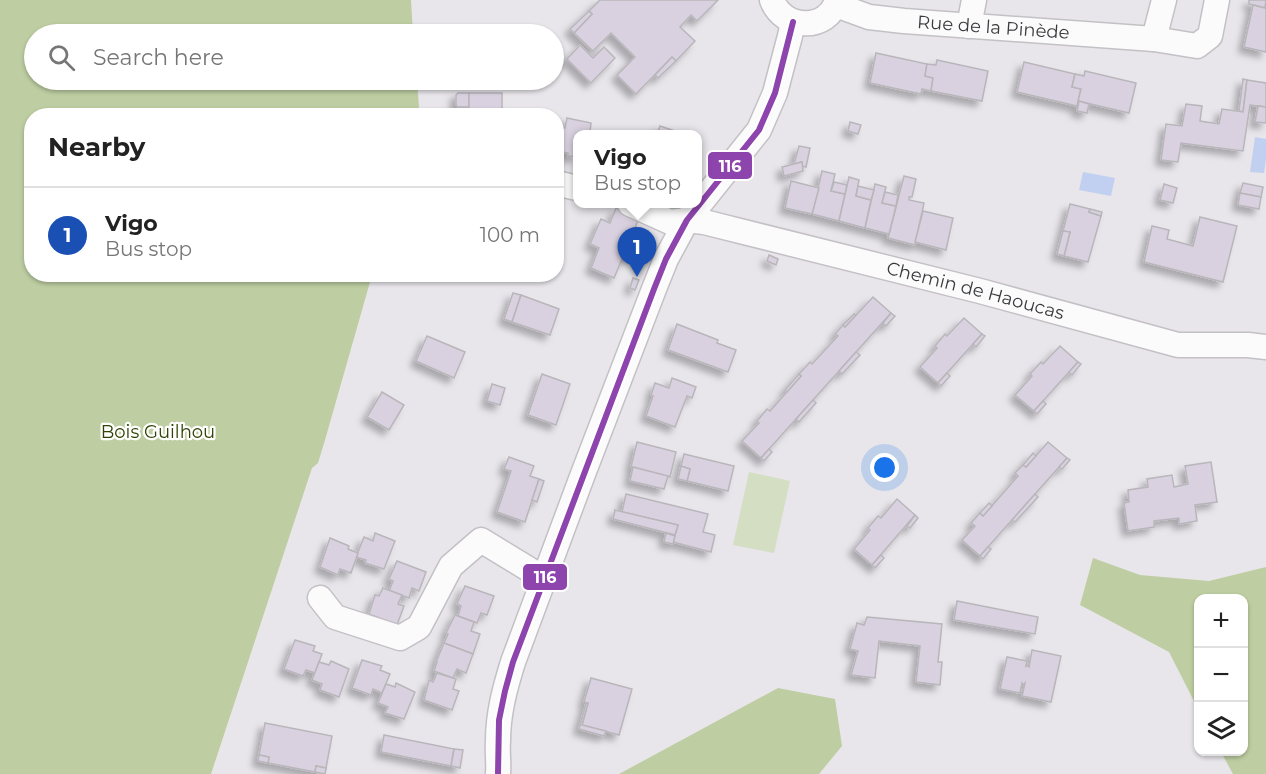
<!DOCTYPE html>
<html lang="en">
<head>
<meta charset="utf-8">
<style>
  :root { --surface:#fff; --page:#f6f6f6; --text:#222; --muted:#767676; --line:#e0e0e0; --accent:#777679 }
  body { margin:0; font-family:Montserrat,sans-serif; background:var(--page); color:var(--text) }
  .controls { position:absolute; right:18px; bottom:18px; display:grid; overflow:hidden; border-radius:12px; box-shadow:0 2px 4px #0004 }
  .controls button { width:54px; height:54px; display:grid; place-items:center; padding:0; border:0; border-bottom:2px solid var(--line); background:var(--surface); color:var(--text); font:30px sans-serif }
  .you { position:absolute; left:885px; top:468px; width:21px; height:21px; margin:-15px; border:4px solid #fff; border-radius:50%; background:#1a73e8; box-shadow:0 0 0 9px #1a73e833 }
  .badge { display:grid; place-items:center; width:39px; height:39px; border-radius:50%; background:var(--accent); color:#fff; font-size:20px; font-weight:700 }
  .pin { position:absolute; translate:-50% -50px; filter:drop-shadow(0 2px 3px #0008) }
  .pin::after { content:''; position:absolute; top:32px; width:21px; height:18px; background:inherit; clip-path:polygon(0 0,100% 0,50% 100%) }
  .popup { position:absolute; left:573px; top:130px; width:129px; height:78px; box-sizing:border-box; display:grid; place-content:center; border-radius:12px; background:var(--surface); filter:drop-shadow(0 2px 4px #0005); font-size:20px; white-space:nowrap; color:var(--muted) }
  .popup b { font-size:22px; color:var(--text) }
  .popup::after { content:''; position:absolute; left:50%; top:100%; margin-left:-12px; border:12px solid transparent; border-top-color:var(--surface) }
  .list { margin:0; padding:0; list-style:none }
  h2 { display:flex; justify-content:space-between; align-items:center; height:78px; margin:0; padding:0 24px; font-size:26px }
  h2 small { font-size:20px; font-weight:400; color:var(--muted) }
  .list li { display:grid; grid-template-columns:39px 1fr auto; gap:18px; align-items:center; box-sizing:border-box; height:96px; padding:0 24px; border-top:2px solid var(--line) }
  .list b { display:block; font-size:22px; white-space:nowrap }
  .list p { margin:0; font-size:20px; white-space:nowrap; color:var(--muted) }
  .list em { font-size:20px; font-style:normal; color:var(--muted) }
  .icon { flex:none; width:33px; height:33px; fill:none; stroke:currentColor; stroke-width:2; stroke-linecap:round; stroke-linejoin:round }
  .map { position:relative; flex:none; width:1266px; height:774px; overflow:hidden }
  .search { position:absolute; background:var(--surface); box-shadow:0 2px 4px #0004; left:24px; top:24px; width:540px; height:66px; display:flex; align-items:center; gap:15px; box-sizing:border-box; padding:0 21px; border-radius:33px; color:var(--muted); font-size:22px }
  .panel { position:absolute; background:var(--surface); box-shadow:0 2px 4px #0004; left:24px; top:108px; width:540px; height:174px; border-radius:24px }
  .map>svg:first-child { display:block }
  .green { fill:#d3dec3 }
  .forest { fill:#becea2 }
  .water { fill:#c1d0f1 }
  .building { fill:#d9d1df; stroke:#b8b6ba; stroke-width:1.5; filter:url(#shadow) }
  .lines { fill:none; stroke-linecap:round; stroke-linejoin:round }
  .street-casing { stroke:#c3c1c5; stroke-width:27 }
  .street { stroke:#fcfbfc; stroke-width:24 }
  .bus-1-casing { stroke:#fff; stroke-width:10 }
  .bus-1 { stroke:#8e44ad; stroke-width:6 }
  .labels { text-anchor:middle; dominant-baseline:central; stroke-width:4.5; stroke-linejoin:round; paint-order:stroke }
  .street-label { font-size:18px; fill:#3a393c; stroke:#fff }
  .park-label { font-size:18px; fill:#314304; stroke:#fff }
  .line-badge { stroke:#fff; stroke-width:2 }
  .badge-label { font-size:16px; text-anchor:middle; font-weight:bold; fill:#fff }
</style>
</head>
<body>
<div class="map">
<svg width="1266" height="774" viewBox="0 0 1266 774">
  <defs>
    <filter id="shadow"><feDropShadow dx="-5.5" dy="5.5" stdDeviation="3" flood-color="#0004"/></filter>
  </defs>
  <rect width="100%" height="100%" fill="#e8e6eb"/>
  <polygon class="green" points="749,472 790,481 774,553 733,545"/>
  <g class="forest">
    <polygon points="0,0 411,0 413,34 34,34 34,80 417,80 419,107 417,115 32,116 32,274 372,275 325,440 318,463 312,468 211,774 0,774"/>
    <polygon points="1093,558 1140,575 1209,581 1266,567 1266,774 1233,774 1221,752 1244,752 1244,598 1198,598 1198,709 1169,652 1080,605"/>
    <polygon points="778,688 835,699 842,746 819,774 619,774"/>
  </g>
  <g class="water">
    <polygon points="1255,137 1266,139 1266,159 1264,173 1250,172"/>
    <polygon points="1083,172 1115,178 1111,196 1079,190"/>
  </g>
  <g class="building">
    <polygon points="600,0 718,0 697,21 691,15 680,27 695,41 676,61 672,57 636,94 617,75 635,57 611,33 593,51 574,33 592,14 589,11"/>
    <polygon points="1249,0 1266,0 1265,8 1249,4"/>
    <polygon points="1266,4 1266,52 1244,47 1253,5 1265,8"/>
    <polygon points="589,11 592,14 574,33 570,29"/>
    <polygon points="580,45 593,58 604,47 615,58 591,83 567,59"/>
    <polygon points="876,53 927,64 925,76 933,78 931,91 922,89 921,94 870,83"/>
    <polygon points="672,57 676,61 658,78 655,75"/>
    <polygon points="937,60 988,71 982,101 931,91 933,78 925,76 927,64 936,65"/>
    <polygon points="1024,62 1075,74 1072,87 1081,89 1077,106 1017,92"/>
    <polygon points="1085,71 1136,83 1129,113 1078,101 1081,89 1072,87 1075,74 1084,76"/>
    <polygon points="1243,79 1247,80 1243,112 1239,111"/>
    <polygon points="1247,80 1266,83 1266,107 1250,105 1243,151 1181,143 1178,162 1161,160 1166,124 1182,126 1186,104 1202,106 1200,121 1219,124 1222,109 1243,112"/>
    <polygon points="458,93 469,93 469,107 458,107 456,105 456,95"/>
    <rect x="469" y="93" width="33" height="23"/>
    <polygon points="1079,101 1089,104 1087,113 1077,111"/>
    <polygon points="1258,106 1266,107 1266,123 1255,122"/>
    <polygon points="567,118 591,123 590,132 605,134 577,134 577,157 568,156 568,153 558,151 561,127 565,128"/>
    <polygon points="850,122 861,125 858,134 848,131"/>
    <polygon points="660,126 684,134 657,134"/>
    <polygon points="799,146 810,148 806,167 802,166 802,162 794,164"/>
    <polygon points="802,162 803,171 784,176 782,167"/>
    <polygon points="822,171 835,174 831,191 845,194 839,221 812,214"/>
    <polygon points="904,176 916,179 912,197 909,197 909,200 924,203 915,245 888,238"/>
    <polygon points="849,177 859,180 856,196 871,200 865,228 839,221"/>
    <polygon points="791,181 819,188 812,214 785,208"/>
    <polygon points="834,182 847,185 845,194 831,191"/>
    <polygon points="1243,183 1263,187 1261,197 1240,193"/>
    <polygon points="875,184 886,187 882,203 896,206 889,234 865,228"/>
    <polygon points="1164,184 1177,188 1173,203 1160,200"/>
    <polygon points="858,186 874,190 871,200 856,196"/>
    <polygon points="885,192 898,195 896,206 882,203"/>
    <polygon points="1240,193 1261,197 1259,209 1238,205"/>
    <polygon points="1070,204 1090,209 1089,212 1101,216 1088,262 1064,256 1070,232 1063,231"/>
    <polygon points="616,208 639,218 633,233 638,235 634,245 629,243 614,278 591,268 599,248 590,244 601,219 610,223"/>
    <polygon points="1090,209 1102,212 1101,216 1089,212"/>
    <polygon points="923,211 953,218 946,250 915,242"/>
    <polygon points="1200,217 1237,226 1223,282 1144,262 1152,226 1169,230 1167,239 1193,246"/>
    <polygon points="1063,231 1070,232 1064,256 1057,254"/>
    <polygon points="629,243 633,245 626,260 622,258"/>
    <polygon points="769,255 778,259 776,265 767,261"/>
    <polygon points="633,278 639,280 635,290 630,288"/>
    <polygon points="513,293 521,295 512,322 504,319"/>
    <polygon points="521,295 559,309 550,335 512,322"/>
    <polygon points="873,297 891,313 761,458 742,441 759,423 757,421 767,409 770,411 801,376 799,374 810,362 812,364 838,336 835,334 843,325 845,327"/>
    <polygon points="891,313 895,316 886,326 883,323"/>
    <polygon points="854,314 856,315 845,327 843,325"/>
    <polygon points="964,318 982,334 938,383 920,367 937,348 935,346 945,334 947,336"/>
    <polygon points="677,324 718,340 717,343 736,350 728,372 668,350"/>
    <polygon points="982,334 985,336 976,347 973,344"/>
    <polygon points="427,336 465,352 454,378 416,361"/>
    <polygon points="1060,346 1078,362 1034,411 1015,395 1032,376 1030,374 1041,362 1043,364"/>
    <polygon points="856,352 860,355 842,374 839,371"/>
    <polygon points="1078,362 1081,364 1072,375 1069,372"/>
    <polygon points="947,373 950,376 941,386 938,383"/>
    <polygon points="542,374 570,384 556,425 528,415"/>
    <polygon points="799,374 801,376 787,392 785,390"/>
    <polygon points="672,378 696,387 692,398 687,396 675,427 646,416 653,396 651,395 655,383 669,388"/>
    <polygon points="492,384 505,388 500,405 487,401"/>
    <polygon points="382,392 404,405 389,430 367,417"/>
    <polygon points="813,400 816,403 799,422 796,419"/>
    <polygon points="1043,401 1046,404 1037,414 1034,411"/>
    <polygon points="637,442 676,452 670,477 631,467"/>
    <polygon points="1048,442 1067,458 980,556 962,540 975,526 971,523 980,513 983,516 1018,476 1015,473 1023,465 1026,467"/>
    <polygon points="769,449 772,452 764,461 761,458"/>
    <polygon points="1033,453 1036,456 1026,467 1023,465"/>
    <polygon points="684,454 734,466 728,491 687,481 690,469 681,466"/>
    <polygon points="509,457 534,466 530,476 539,479 525,522 497,512 511,471 504,469"/>
    <polygon points="1067,458 1070,460 1062,469 1059,467"/>
    <polygon points="1211,462 1217,502 1195,505 1197,521 1179,524 1179,518 1154,521 1154,527 1128,531 1124,503 1129,502 1128,490 1148,487 1147,479 1172,475 1174,487 1188,484 1185,466"/>
    <polygon points="681,466 690,469 687,481 678,479"/>
    <polygon points="633,467 668,476 664,489 630,481"/>
    <polygon points="539,479 544,481 537,502 532,500"/>
    <polygon points="626,494 708,514 703,532 715,535 711,552 673,542 678,525 622,512"/>
    <polygon points="1035,494 1038,497 1015,522 1012,520"/>
    <polygon points="897,499 915,515 872,565 854,549 870,530 868,528 878,516 881,518"/>
    <polygon points="989,503 992,506 983,516 980,513"/>
    <polygon points="615,510 678,525 675,535 613,519"/>
    <polygon points="915,515 918,518 910,528 907,526"/>
    <polygon points="375,533 395,541 384,569 365,563 366,560 356,557 364,537 373,541"/>
    <polygon points="666,533 675,536 673,544 664,542"/>
    <polygon points="330,538 349,546 348,549 358,553 351,573 340,569 338,575 320,567"/>
    <polygon points="988,547 991,549 983,559 980,556"/>
    <polygon points="881,555 884,558 875,568 872,565"/>
    <polygon points="397,561 426,572 419,591 412,588 409,598 389,591 393,581 389,579"/>
    <polygon points="465,586 494,596 487,615 481,613 477,623 458,616 461,606 457,604"/>
    <polygon points="383,588 402,595 398,604 404,606 397,625 369,614 375,595 379,596"/>
    <polygon points="957,601 1038,617 1035,634 954,620"/>
    <polygon points="455,615 474,622 471,631 480,634 473,654 444,643 448,634 446,633"/>
    <polygon points="867,617 942,624 938,662 942,662 940,685 916,682 920,646 879,641 875,678 851,675 858,651 850,649 857,623 864,625"/>
    <polygon points="295,640 315,646 313,651 322,654 315,673 306,670 303,676 284,669"/>
    <polygon points="444,643 473,654 466,673 457,669 453,678 434,671 437,662 436,662"/>
    <polygon points="1032,650 1061,656 1051,702 1022,696 1025,683 1023,685 1022,683 1020,693 1000,689 1007,657 1027,661 1026,666 1027,665 1029,667"/>
    <polygon points="362,660 382,666 380,670 390,674 382,693 373,689 371,695 352,688"/>
    <polygon points="331,661 349,669 339,697 320,690 322,684 312,680 319,662 329,665"/>
    <polygon points="437,673 456,679 453,689 459,691 452,710 424,700 429,680 433,682"/>
    <polygon points="591,678 632,689 619,735 582,725 588,703 584,702"/>
    <polygon points="396,683 415,692 404,719 385,713 388,707 378,703 386,684 395,687"/>
    <polygon points="586,703 588,703 582,725 606,731 604,736 579,729"/>
    <polygon points="265,723 332,736 326,768 316,766 315,772 268,763 269,757 259,755"/>
    <polygon points="384,735 454,749 451,766 381,752"/>
    <polygon points="454,749 463,750 460,768 451,766"/>
    <polygon points="259,755 269,757 268,763 258,761"/>
    <polygon points="316,766 326,768 325,774 315,772"/>
  </g>
  <g class="lines">
    <g class="street-casing">
      <g id="street">
        <path d="M772,0C783,30 828,32 837,0"/>
        <path id="s1" d="M836,5L869,17L904,21L1154,39L1164,0"/>
        <polyline points="969,26 974,0"/>
        <polyline points="1154,39 1197,46 1210,36 1217,0"/>
        <polyline points="556,183 577,188"/>
        <path id="s2" d="M630,204L670,222L687,220L704,222L980,291L1178,345H1248L1266,347"/>
        <polyline points="320,598 335,617 400,638 419,627 451,566 481,540 535,573 544,576"/>
        <path d="M498,774C499,763 497,752 498,741C498,713 505,688 513,662L583,474L654,289L666,259L687,220L759,130L775,93L790,36L793,22"/>
      </g>
    </g>
    <use href="#street" class="street"/>
    <g class="bus-1-casing">
      <polyline id="bus-1" points="498,774 499,720 505,691 513,662 654,289 666,259 687,220 759,130 775,93 793,22"/>
    </g>
    <use href="#bus-1" class="bus-1"/>
  </g>
  <g class="labels">
    <g class="street-label">
      <text stroke="none"><textPath href="#s1" startOffset="160">Rue de la Pinède</textPath></text>
      <text stroke="none"><textPath href="#s2" startOffset="358">Chemin de Haoucas</textPath></text>
    </g>
    <g class="park-label">
      <text x="158" y="432">Bois Guilhou</text>
    </g>
  </g>
  <g class="line-badge">
    <rect x="707" y="151" width="46" height="29" rx="6" fill="#8e44ad"/>
    <rect x="522" y="563" width="46" height="28" rx="6" fill="#8e44ad"/>
  </g>
  <g class="badge-label">
    <text x="730" y="172">116</text>
    <text x="545" y="583">116</text>
  </g>
</svg>
<div class="controls">
<button>+</button>
<button>−</button>
<button><svg class="icon" aria-label="layers" viewBox="0 0 24 24"><path d="M12 4l9 5-9 5-9-5zM3 14l9 5 9-5"/></svg></button>
</div>
<div class="you"></div>
<div class="pin badge" style="left:637px;top:277px;background:#1a4fb4">1</div>
<div class="popup"><b>Vigo</b>Bus stop</div>
<div class="search"><svg class="icon" aria-label="search" viewBox="0 0 24 24"><circle cx="10" cy="10" r="6"/><path d="M15 15l6 6"/></svg>Search here</div>
<section class="panel">
<h2>Nearby<small></small></h2>
<ul class="list">
<li><span class="badge" style="background:#1a4fb4">1</span><div><b>Vigo</b><p>Bus stop</p></div><em>100 m</em></li>
</ul>
</section>
</div>
</body>
</html>
